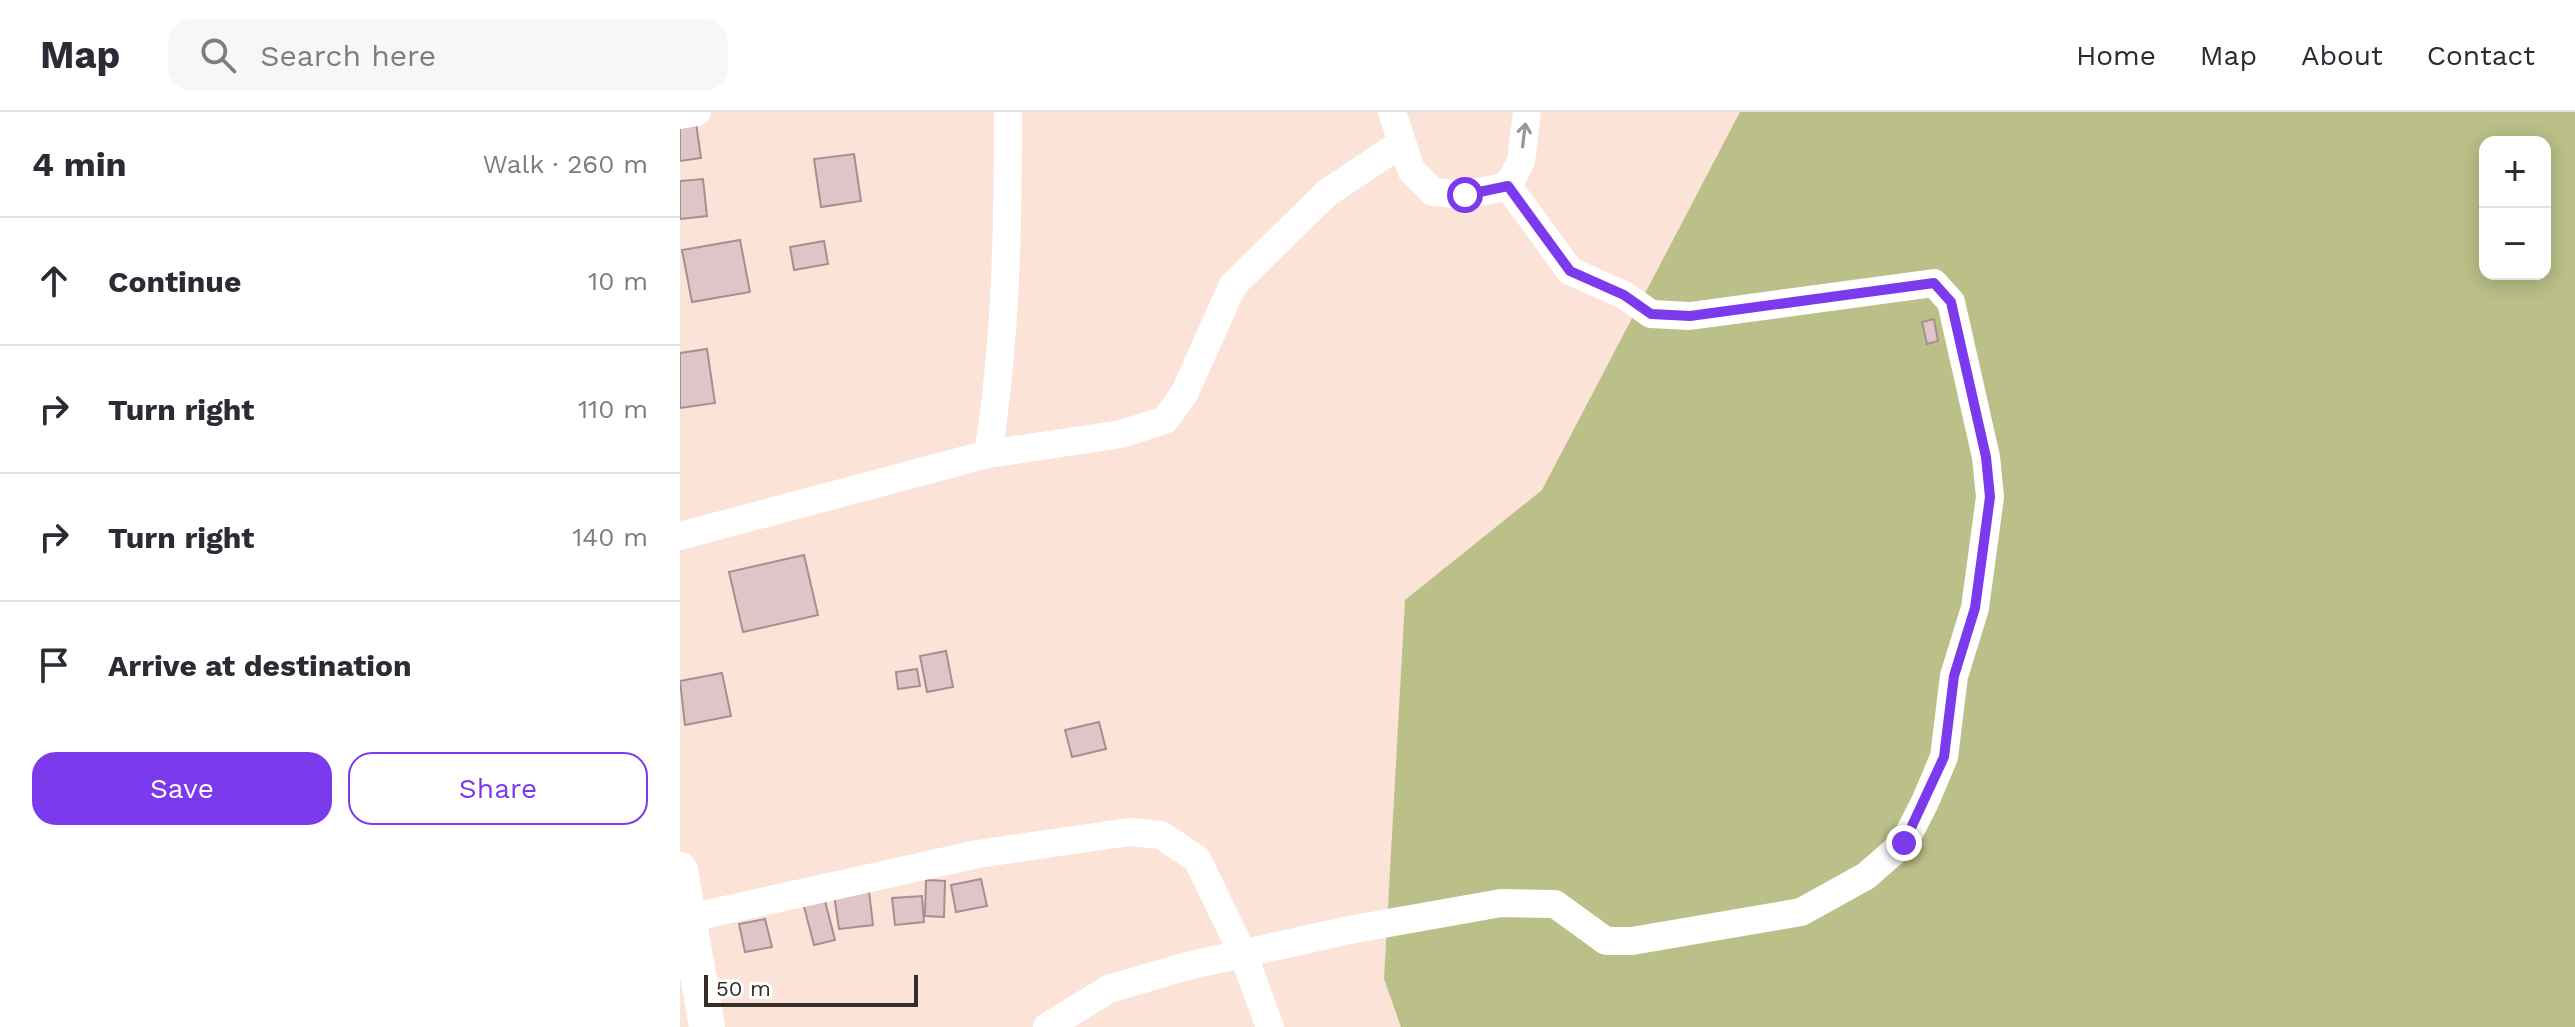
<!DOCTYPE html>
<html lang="en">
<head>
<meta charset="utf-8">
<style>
  :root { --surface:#fff; --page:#f7f7f7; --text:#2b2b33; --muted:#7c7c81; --line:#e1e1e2; --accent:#7c3aed }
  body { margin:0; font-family:"Work Sans",sans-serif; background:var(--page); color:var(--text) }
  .controls { position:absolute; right:24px; top:24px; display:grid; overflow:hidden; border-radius:16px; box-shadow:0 4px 20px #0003 }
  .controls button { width:72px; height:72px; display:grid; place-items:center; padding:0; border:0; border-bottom:2px solid var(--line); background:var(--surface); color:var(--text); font:40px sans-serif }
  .scale { position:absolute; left:24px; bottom:20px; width:214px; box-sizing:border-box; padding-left:8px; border:4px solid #362d29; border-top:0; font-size:22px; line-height:28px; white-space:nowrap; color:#362d29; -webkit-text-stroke:6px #fff; paint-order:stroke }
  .stop { position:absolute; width:24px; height:24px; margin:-18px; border:6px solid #7c3aed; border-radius:50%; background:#fff }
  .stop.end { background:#7c3aed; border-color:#fff; box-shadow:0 2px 8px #0008 }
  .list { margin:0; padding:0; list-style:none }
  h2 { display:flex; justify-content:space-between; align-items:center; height:104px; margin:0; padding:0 32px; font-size:34px }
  h2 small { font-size:26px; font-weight:400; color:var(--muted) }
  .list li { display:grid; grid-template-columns:52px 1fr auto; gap:24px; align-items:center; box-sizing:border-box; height:128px; padding:0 32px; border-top:2px solid var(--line) }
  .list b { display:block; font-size:30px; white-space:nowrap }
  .list em { font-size:26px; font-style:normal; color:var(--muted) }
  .actions { display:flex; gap:16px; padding:24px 32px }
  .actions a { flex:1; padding:18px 0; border:2px solid var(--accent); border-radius:24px; text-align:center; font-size:28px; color:var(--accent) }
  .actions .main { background:var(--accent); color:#fff }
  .icon { flex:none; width:44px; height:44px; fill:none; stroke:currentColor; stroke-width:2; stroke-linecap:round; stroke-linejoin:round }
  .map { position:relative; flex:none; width:1895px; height:915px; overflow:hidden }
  header { display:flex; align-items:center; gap:48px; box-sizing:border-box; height:112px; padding:0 40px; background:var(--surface); border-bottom:2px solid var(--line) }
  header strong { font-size:38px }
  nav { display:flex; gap:44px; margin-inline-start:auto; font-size:28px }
  .search { width:560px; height:72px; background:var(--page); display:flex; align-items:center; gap:20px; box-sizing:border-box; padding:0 28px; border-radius:24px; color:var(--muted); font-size:30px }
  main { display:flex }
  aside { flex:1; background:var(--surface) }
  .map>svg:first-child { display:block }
  .forest { fill:#bac087; fill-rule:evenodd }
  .building { fill:#e0c5c8; stroke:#a78e90; stroke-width:2 }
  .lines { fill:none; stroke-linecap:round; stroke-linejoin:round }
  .minor { stroke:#fff; stroke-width:28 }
  .tertiary { stroke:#fff; stroke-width:36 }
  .oneway { stroke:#9a9694 }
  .route { stroke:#7c3aed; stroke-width:10 }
</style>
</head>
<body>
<header>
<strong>Map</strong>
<div class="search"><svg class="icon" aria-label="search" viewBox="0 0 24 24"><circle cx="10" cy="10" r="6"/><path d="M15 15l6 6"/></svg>Search here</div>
<nav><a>Home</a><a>Map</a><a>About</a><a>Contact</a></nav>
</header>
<main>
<aside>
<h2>4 min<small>Walk · 260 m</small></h2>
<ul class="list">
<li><svg class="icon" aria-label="ahead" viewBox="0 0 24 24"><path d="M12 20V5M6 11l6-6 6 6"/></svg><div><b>Continue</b></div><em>10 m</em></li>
<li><svg class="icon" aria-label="right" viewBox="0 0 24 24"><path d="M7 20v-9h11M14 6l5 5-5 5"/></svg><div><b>Turn right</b></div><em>110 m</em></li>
<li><svg class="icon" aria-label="right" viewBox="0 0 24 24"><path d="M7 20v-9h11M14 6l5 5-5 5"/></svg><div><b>Turn right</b></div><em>140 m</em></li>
<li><svg class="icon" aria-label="arrive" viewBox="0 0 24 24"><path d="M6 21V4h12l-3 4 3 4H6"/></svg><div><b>Arrive at destination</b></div></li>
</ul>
<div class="actions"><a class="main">Save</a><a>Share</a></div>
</aside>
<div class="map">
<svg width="1895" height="915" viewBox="0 0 1895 915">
  <rect width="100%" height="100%" fill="#fce3d8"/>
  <path class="forest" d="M1060,0H1895V915H721L704,867L725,488L862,378ZM1805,30H1865V162H1805Z"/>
  <g class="building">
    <polygon points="16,11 21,46 0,49 0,13"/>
    <polygon points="174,42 181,89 141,95 134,47"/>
    <polygon points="23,67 27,104 0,107 0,69"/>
    <polygon points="60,128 70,180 12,190 2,138"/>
    <polygon points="144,129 148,152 114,158 110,135"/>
    <polygon points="1254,207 1258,229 1247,232 1242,210"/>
    <polygon points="27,237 35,291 0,296 0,241"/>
    <polygon points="124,443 138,503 63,520 49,460"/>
    <polygon points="266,539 273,575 247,580 240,544"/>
    <polygon points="237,557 240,574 218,577 216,560"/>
    <polygon points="42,561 51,604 5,613 0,569"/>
    <polygon points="419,610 426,637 392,645 385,618"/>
    <polygon points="301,767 307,794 276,800 271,773"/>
    <polygon points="246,768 265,769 264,805 245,804"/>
    <polygon points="189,779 193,813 159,817 154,783"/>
    <polygon points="143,781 155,828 134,833 122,787"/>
    <polygon points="242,784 244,810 215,813 212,786"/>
    <polygon points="85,807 92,835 65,840 59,812"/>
  </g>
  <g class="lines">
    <g class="minor">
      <polyline points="712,0 731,58 753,80 785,83 828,74 841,49 847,0"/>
      <polyline points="0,3 17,0"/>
      <path d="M308,342C326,231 328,113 328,0"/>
      <polyline points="0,424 308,342 441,322 485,308 504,282 553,173 647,81 722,31"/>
      <polyline points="0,808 298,742 449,720 481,723 517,747 563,842 590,915"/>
      <polyline points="367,915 429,877 507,854 669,818 821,791 875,792 926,829 952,829 1121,800 1186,764 1224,731 1245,690 1264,645 1274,564 1295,496 1310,385 1306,345 1271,190 1254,171 1010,204 971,202 944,183 890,159 828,74"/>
    </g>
    <polyline class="tertiary" points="0,758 27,915"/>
  </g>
  <defs><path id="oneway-shaft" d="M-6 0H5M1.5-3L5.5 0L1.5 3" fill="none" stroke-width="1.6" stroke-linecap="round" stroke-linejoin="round" transform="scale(2)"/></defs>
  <use class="oneway" href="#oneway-shaft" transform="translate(844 23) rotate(-83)"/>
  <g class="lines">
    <polyline class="route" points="785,83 828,74 890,159 944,183 971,202 1010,204 1254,171 1271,190 1306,345 1310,385 1295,496 1274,564 1264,645 1224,731"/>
  </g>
</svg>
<div class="controls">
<button>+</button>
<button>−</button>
</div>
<div class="scale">50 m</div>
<div class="stop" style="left:785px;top:83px"></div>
<div class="stop end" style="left:1224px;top:731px"></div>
</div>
</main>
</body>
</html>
